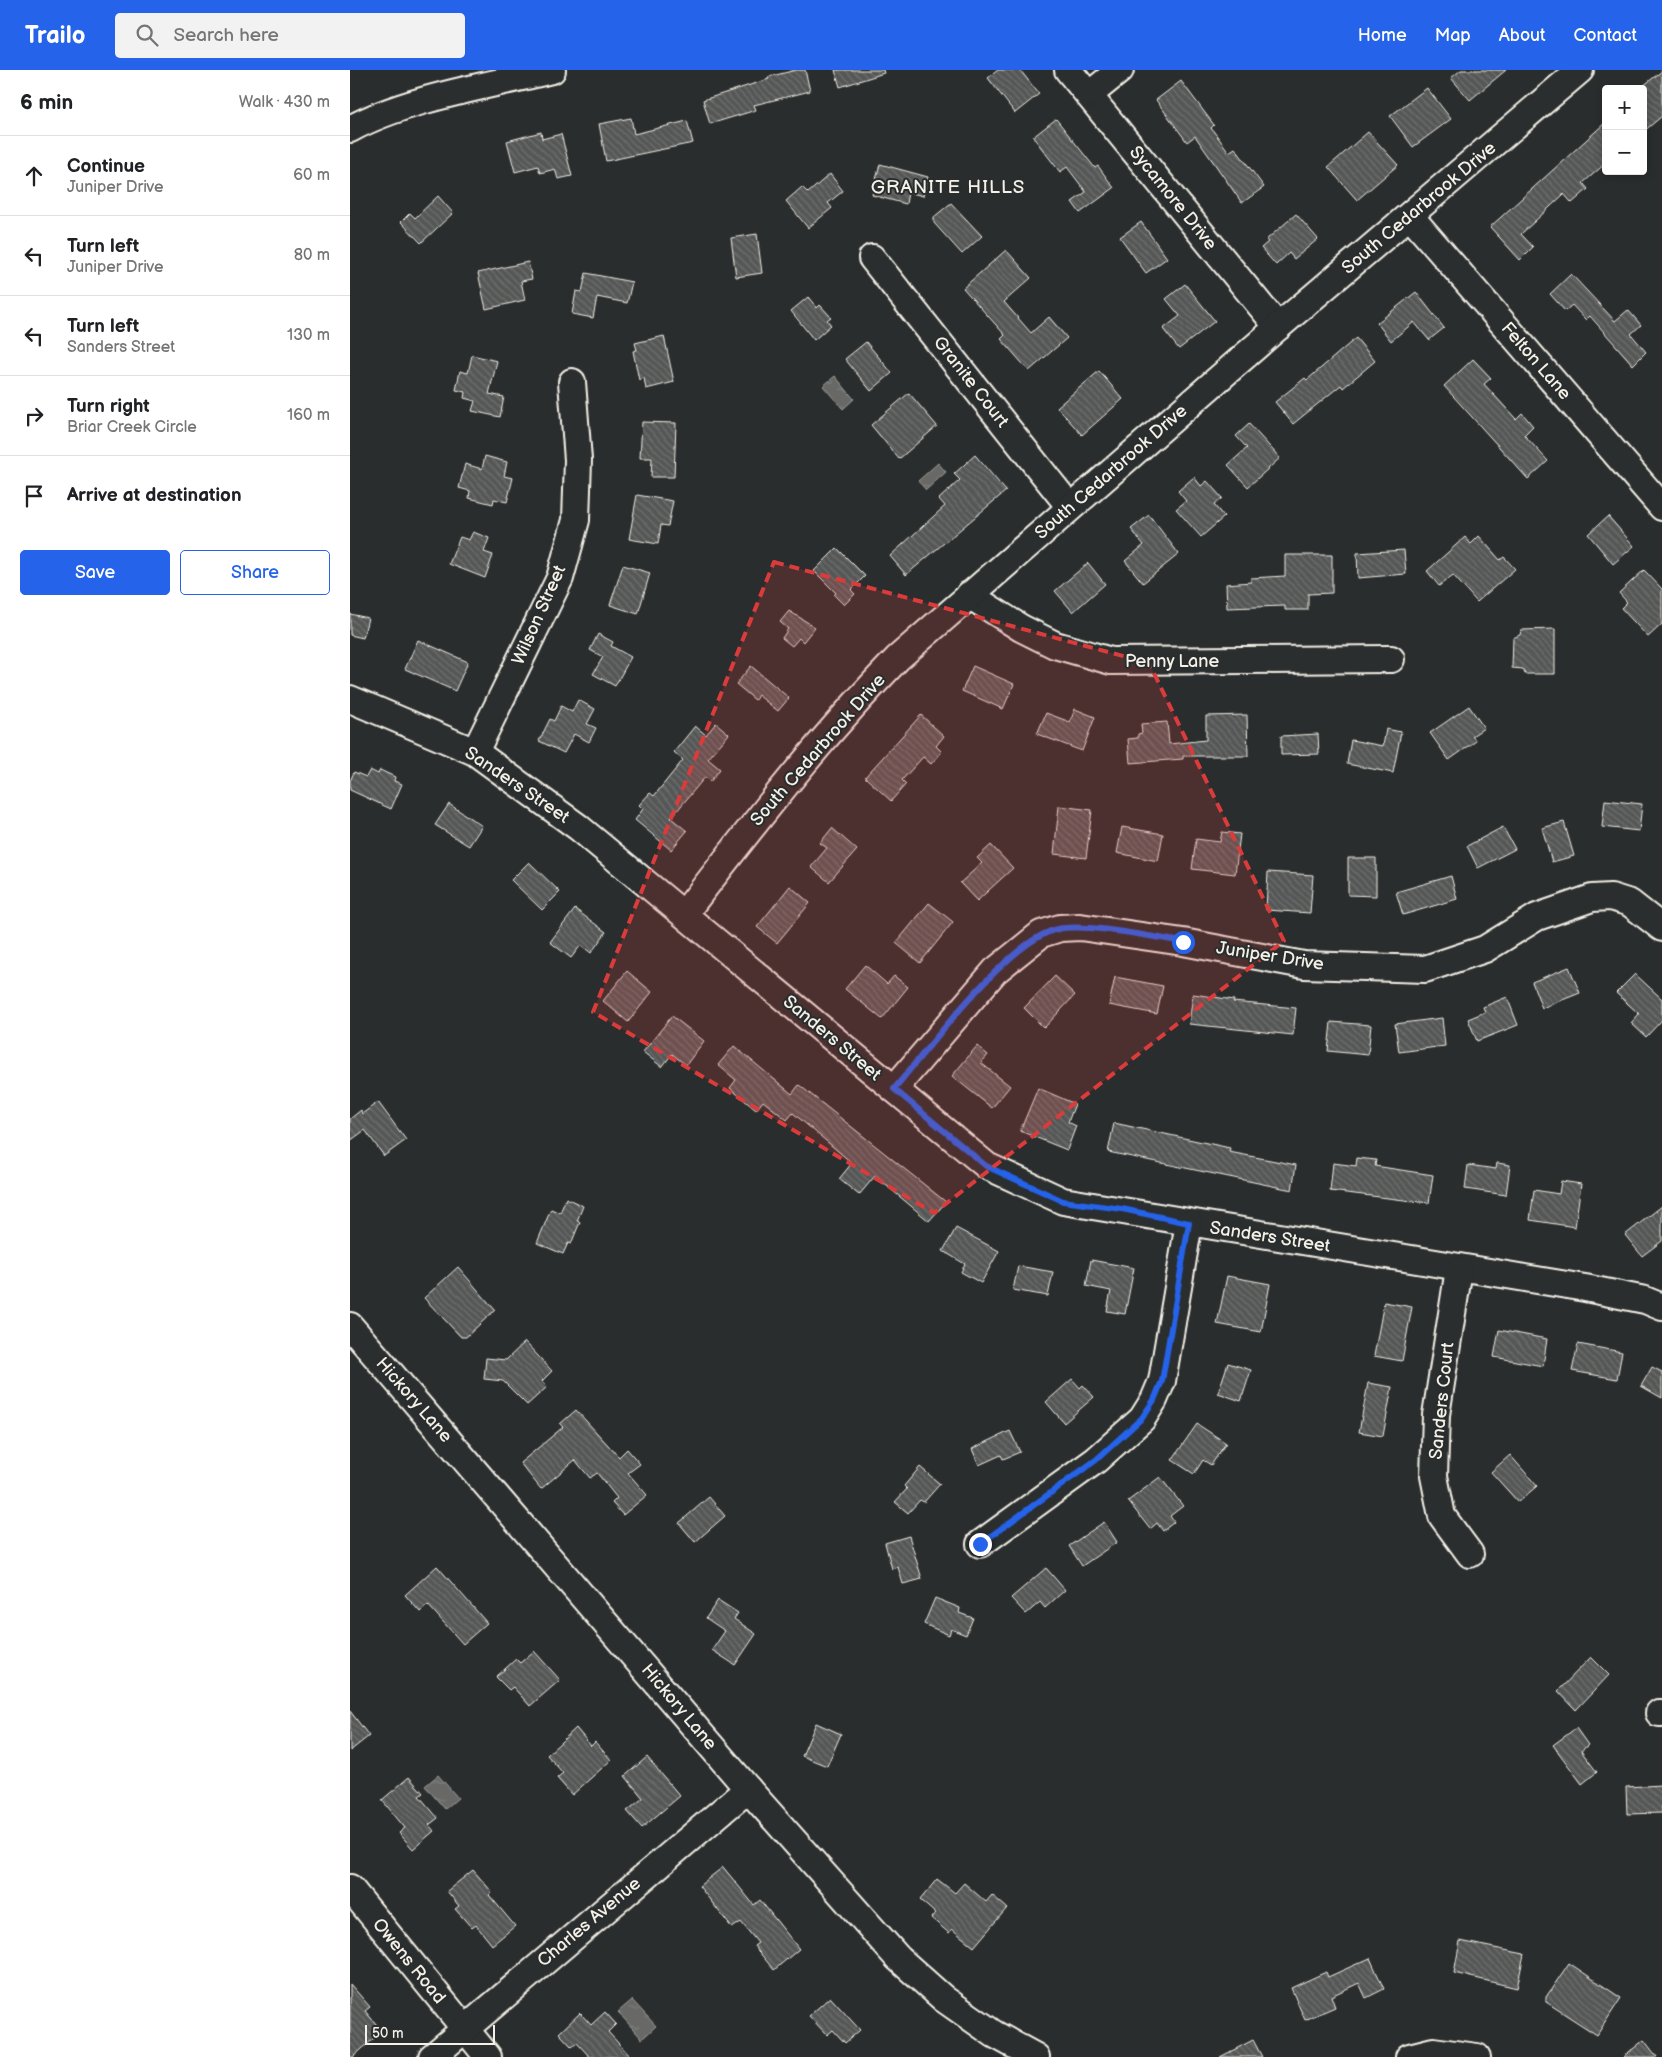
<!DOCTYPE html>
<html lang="en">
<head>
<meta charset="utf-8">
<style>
  :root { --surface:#fff; --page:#f2f2f2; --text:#202124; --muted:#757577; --line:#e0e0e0; --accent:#2563eb }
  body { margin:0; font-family:"Balsamiq Sans",sans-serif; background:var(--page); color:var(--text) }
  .controls { position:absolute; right:15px; top:15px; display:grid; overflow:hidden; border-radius:5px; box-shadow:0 2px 8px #0003 }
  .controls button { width:45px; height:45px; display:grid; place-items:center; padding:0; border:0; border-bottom:1px solid var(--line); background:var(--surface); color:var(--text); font:25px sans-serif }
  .scale { position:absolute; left:15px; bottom:12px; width:130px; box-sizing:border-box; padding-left:5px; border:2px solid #f4f1e8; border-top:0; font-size:14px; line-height:18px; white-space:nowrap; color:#f4f1e8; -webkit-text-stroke:4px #2a2d2e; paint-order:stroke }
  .stop { position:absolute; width:15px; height:15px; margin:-11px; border:4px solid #2563eb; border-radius:50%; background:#fff }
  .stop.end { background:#2563eb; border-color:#fff; box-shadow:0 1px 5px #0008 }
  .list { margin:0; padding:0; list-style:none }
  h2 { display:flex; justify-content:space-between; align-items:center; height:65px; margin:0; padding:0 20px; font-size:21px }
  h2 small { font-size:16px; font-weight:400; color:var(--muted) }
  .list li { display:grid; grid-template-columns:32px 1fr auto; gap:15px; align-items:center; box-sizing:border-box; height:80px; padding:0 20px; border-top:1px solid var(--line) }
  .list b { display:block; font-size:19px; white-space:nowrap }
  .list p { margin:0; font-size:16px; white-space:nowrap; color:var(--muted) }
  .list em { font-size:16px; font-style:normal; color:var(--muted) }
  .actions { display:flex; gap:10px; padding:15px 20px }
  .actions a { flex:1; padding:11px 0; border:1px solid var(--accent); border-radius:5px; text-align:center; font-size:18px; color:var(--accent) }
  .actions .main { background:var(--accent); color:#fff }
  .icon { flex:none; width:28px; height:28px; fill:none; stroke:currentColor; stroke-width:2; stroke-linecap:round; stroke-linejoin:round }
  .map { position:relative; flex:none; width:1312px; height:1987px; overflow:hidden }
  header { display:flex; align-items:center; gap:30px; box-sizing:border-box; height:70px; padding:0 25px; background:var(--accent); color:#fff }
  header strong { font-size:24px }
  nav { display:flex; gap:28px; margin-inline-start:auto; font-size:18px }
  .search { width:350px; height:45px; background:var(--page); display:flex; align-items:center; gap:12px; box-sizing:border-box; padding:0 18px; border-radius:5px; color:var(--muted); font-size:19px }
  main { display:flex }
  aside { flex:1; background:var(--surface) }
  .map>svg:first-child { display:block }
  .water { fill:url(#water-ripples); stroke:#9f9f9a }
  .building { fill:url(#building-back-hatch); stroke:#f4f1e8 }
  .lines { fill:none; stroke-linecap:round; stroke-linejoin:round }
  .minor-casing { stroke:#f4f1e8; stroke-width:30 }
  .minor { stroke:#2a2d2e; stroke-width:26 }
  .route { stroke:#2563eb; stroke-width:6 }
  .marked { fill:#d93c3b; fill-opacity:0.2; stroke:#d93c3b; stroke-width:4; stroke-dasharray:10 6; stroke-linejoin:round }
  .labels { text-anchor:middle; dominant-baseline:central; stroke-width:4; stroke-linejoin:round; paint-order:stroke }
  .street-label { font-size:18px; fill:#f4f1e8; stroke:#2a2d2e }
  .neighbourhood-label { font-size:19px; letter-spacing:1px; fill:#f4f1e8; stroke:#2a2d2e }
</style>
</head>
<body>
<header>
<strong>Trailo</strong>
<div class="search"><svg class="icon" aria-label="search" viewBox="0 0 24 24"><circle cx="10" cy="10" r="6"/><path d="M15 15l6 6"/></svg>Search here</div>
<nav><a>Home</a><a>Map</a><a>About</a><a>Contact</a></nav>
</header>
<main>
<aside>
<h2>6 min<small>Walk · 430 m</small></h2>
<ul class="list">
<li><svg class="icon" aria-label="ahead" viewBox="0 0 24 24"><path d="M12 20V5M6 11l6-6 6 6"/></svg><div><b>Continue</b><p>Juniper Drive</p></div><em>60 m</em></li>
<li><svg class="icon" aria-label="left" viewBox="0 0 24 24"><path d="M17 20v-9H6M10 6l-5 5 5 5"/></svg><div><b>Turn left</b><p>Juniper Drive</p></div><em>80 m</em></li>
<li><svg class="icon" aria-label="left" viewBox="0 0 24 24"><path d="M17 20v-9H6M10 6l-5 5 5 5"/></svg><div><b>Turn left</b><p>Sanders Street</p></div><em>130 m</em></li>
<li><svg class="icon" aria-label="right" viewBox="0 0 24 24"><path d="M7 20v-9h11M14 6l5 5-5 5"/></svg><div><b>Turn right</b><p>Briar Creek Circle</p></div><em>160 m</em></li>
<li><svg class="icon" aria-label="arrive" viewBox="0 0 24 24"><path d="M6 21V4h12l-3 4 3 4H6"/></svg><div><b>Arrive at destination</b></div></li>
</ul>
<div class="actions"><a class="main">Save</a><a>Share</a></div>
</aside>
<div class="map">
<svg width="1312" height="1987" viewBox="0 0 1312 1987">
  <defs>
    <pattern id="water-ripples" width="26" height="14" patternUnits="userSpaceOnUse" patternTransform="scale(1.25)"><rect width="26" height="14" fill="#676866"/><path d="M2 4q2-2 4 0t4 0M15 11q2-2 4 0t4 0" fill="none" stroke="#7d7e7c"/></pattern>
    <pattern id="building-back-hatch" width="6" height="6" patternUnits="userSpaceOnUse" patternTransform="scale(1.25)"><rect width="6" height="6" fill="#555756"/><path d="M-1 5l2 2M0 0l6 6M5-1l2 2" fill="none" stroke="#6e706e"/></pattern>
  </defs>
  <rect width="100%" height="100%" fill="#2a2d2e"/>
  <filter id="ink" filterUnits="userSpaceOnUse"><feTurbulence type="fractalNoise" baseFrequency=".02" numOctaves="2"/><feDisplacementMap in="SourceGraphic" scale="10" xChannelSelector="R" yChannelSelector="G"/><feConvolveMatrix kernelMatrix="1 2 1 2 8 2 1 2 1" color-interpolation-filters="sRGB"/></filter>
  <g filter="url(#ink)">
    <g class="water">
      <polygon points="485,306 504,329 493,339 473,316"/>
      <polygon points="588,393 596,402 576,420 568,411"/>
      <polygon points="88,1705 108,1728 95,1739 75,1716"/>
      <polygon points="282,1930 306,1956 292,1969 268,1942"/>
    </g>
    <g class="building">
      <polygon points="446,0 455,0 460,21 404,35 406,40 360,54 353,30 419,9 418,7"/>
      <polygon points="485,0 533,0 534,3 490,17"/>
      <polygon points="648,0 670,0 689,24 665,43 638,8"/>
      <polygon points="1111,0 1156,0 1120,30 1101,8"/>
      <polygon points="1312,1 1312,46 1293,62 1293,16"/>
      <polygon points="831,11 864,55 861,58 879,82 885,78 914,117 892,133 845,66 837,72 806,30"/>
      <polygon points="1077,18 1101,49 1063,77 1040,46"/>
      <polygon points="281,48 284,64 337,51 343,73 256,91 249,54"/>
      <polygon points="706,49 745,98 748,96 764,118 730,143 722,132 736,122 717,97 710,102 683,67"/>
      <polygon points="1256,52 1256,93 1233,113 1238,119 1222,133 1214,124 1171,164 1183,177 1170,190 1140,157"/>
      <polygon points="191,62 192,69 211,64 222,106 208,109 205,99 190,103 188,96 165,102 157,71"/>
      <polygon points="1018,62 1048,95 1007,130 978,97"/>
      <polygon points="530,94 578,107 573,126 558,122 556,134 522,125"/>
      <polygon points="480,104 493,121 478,133 482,138 458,158 436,131 452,117 458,123"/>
      <polygon points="88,126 103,143 71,173 51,152 60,143 65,148"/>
      <polygon points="601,133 632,166 612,184 584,153 584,147"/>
      <polygon points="946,144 968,169 944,189 939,183 926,195 911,178 918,172 916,170"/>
      <polygon points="791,152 817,188 796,203 770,167"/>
      <polygon points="407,164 412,203 386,207 381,168"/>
      <polygon points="656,180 681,208 654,232 681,263 699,247 717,268 679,301 651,269 655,265 613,218"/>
      <polygon points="178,192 182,209 171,211 175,230 136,239 128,203"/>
      <polygon points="236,203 282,212 277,233 247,227 243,248 222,244 226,221 232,222"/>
      <polygon points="1221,204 1265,251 1278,240 1291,255 1281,264 1296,282 1283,295 1240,246 1236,250 1222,235 1215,241 1200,224"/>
      <polygon points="835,214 865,251 829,279 813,259 830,246 816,229"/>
      <polygon points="1066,222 1094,258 1079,270 1064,252 1041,271 1027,253"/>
      <polygon points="458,227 467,238 470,235 481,247 477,250 481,255 464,270 441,241"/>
      <polygon points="314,266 324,312 296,319 294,308 289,310 283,281 287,280 285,273"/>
      <polygon points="1006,268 1025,291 993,318 991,315 943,354 925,332 955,308 957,310"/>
      <polygon points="516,272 542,303 521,321 495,289"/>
      <polygon points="122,285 147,291 139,324 154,327 150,347 122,341 125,331 114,328 115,322 106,320 110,301 118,303"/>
      <polygon points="1123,289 1141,308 1134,314 1166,349 1172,343 1183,356 1174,365 1198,391 1178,409 1094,316"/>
      <polygon points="749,301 773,329 732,365 707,337"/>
      <polygon points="559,323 587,356 549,389 521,355"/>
      <polygon points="292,352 326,353 324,407 301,407 302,388 290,388"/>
      <polygon points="899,354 930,388 898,417 878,395 897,378 886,366"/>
      <polygon points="625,385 656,421 556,505 540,486 595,436 589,429 610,410 604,404"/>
      <polygon points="135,386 157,392 154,406 163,408 157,432 144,429 143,434 119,428 120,421 109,418 115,394 132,399"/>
      <polygon points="844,407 851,416 857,411 872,428 864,435 874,447 851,467 826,439 836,431 828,421"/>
      <polygon points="287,425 323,431 318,456 311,455 308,474 279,469"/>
      <polygon points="799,445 829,484 793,513 775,491 794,475 781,459"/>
      <polygon points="1258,446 1284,476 1263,494 1238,464"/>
      <polygon points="123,462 139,468 134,482 143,485 135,508 99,494 110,467 119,470"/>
      <polygon points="1129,466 1150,490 1154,487 1165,499 1127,532 1103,505 1089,516 1077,501 1115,467 1121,474"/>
      <polygon points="487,478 515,506 501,520 505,524 494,535 484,525 486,523 464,501"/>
      <polygon points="1054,480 1056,504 1008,508 1007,483"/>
      <polygon points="935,485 982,485 982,523 958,524 958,540 935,540 935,536 877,538 876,514 901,512 901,508 935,506"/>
      <polygon points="738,493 755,514 723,542 705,521"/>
      <polygon points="273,495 300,503 288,544 260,535"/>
      <polygon points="1294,500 1312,519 1312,554 1298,567 1271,538 1277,532 1269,523"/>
      <polygon points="439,541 465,557 453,572 449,568 442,576 432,568 438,559 430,552"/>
      <polygon points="0,544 18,548 13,568 0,565"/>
      <polygon points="1205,559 1205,604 1175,604 1173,599 1162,598 1163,568 1170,565 1171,560"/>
      <polygon points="248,564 263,572 261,576 281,587 265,616 243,604 253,587 240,580"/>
      <polygon points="68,570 118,592 105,621 55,599"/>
      <polygon points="401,596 439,628 428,641 408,625 405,630 386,614"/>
      <polygon points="623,596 664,614 653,639 612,621"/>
      <polygon points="228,630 245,639 237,654 246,658 239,672 224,664 214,683 189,671 200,649 204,651 211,636 222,642"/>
      <polygon points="1119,636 1134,658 1122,666 1126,671 1099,690 1080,663"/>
      <polygon points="725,639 745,647 732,681 687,664 696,643 720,652"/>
      <polygon points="571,645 594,666 586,676 592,682 581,694 573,687 552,710 556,714 541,731 515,707"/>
      <polygon points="897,645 898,686 833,686 833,689 780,693 778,669 788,668 788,664 792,663 791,654 817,652 819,674 856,670 856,646"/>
      <polygon points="366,653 379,664 358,689 370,699 360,712 355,707 321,748 337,761 321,780 285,750 293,739 289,735 300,723 304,726 333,690 324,682 345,656 356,665"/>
      <polygon points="1036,659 1051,662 1043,703 997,694 1001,670 1033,676"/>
      <polygon points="968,664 969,684 931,685 931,666"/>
      <polygon points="20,700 28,704 30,700 45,707 44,711 52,714 41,739 0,720 0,711 4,702 16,707"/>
      <polygon points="1255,730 1292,734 1289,761 1252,757"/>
      <polygon points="99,734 132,756 119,776 85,755"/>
      <polygon points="709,736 742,740 736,788 704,784"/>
      <polygon points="1214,752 1224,786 1202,792 1192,758"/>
      <polygon points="772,757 813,764 808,791 767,783"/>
      <polygon points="1153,757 1165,779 1128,798 1117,776"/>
      <polygon points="482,758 507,780 479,812 461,797 477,778 470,773"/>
      <polygon points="872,762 890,764 885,804 842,799 846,769 870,772"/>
      <polygon points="641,775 663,798 627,831 610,813 632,793 627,788"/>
      <polygon points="998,788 1026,788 1026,826 998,825"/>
      <polygon points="179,792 210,822 192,840 161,810"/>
      <polygon points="918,802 963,805 960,843 916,840"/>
      <polygon points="1101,806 1107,829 1053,845 1046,822"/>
      <polygon points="440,816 460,833 427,873 407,857"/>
      <polygon points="579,833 603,852 570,893 546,873"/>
      <polygon points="225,839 256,862 241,883 231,875 221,888 200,872"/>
      <polygon points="515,895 537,914 544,906 558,917 532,949 495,919"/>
      <polygon points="1219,897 1230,923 1192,938 1182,912"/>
      <polygon points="277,901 302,922 278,952 253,931"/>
      <polygon points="1285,904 1312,929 1312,950 1296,967 1281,953 1289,944 1266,923"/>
      <polygon points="705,906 725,925 694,958 674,938"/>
      <polygon points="765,907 813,916 807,944 759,935"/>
      <polygon points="843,924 884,930 883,932 946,938 943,965 839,954"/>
      <polygon points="1157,927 1168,955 1127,971 1118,949 1135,942 1133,937"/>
      <polygon points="322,946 354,971 336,995 322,984 312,997 293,982"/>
      <polygon points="1092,948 1095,976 1049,982 1045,954"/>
      <polygon points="981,952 1021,955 1018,985 978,981"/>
      <polygon points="384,976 442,1024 449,1015 596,1132 579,1151 525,1106 509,1125 489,1109 502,1093 443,1043 437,1050 413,1031 406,1040 380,1018 386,1010 368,995"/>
      <polygon points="627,976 638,985 631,993 660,1016 642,1038 602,1006"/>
      <polygon points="688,1018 725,1034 718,1052 726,1056 717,1080 670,1061"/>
      <polygon points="28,1032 56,1070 34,1086 15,1060 0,1071 0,1049 11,1040 12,1044"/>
      <polygon points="764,1053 880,1078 879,1082 946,1095 942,1120 758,1082"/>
      <polygon points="1007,1088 1026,1090 1025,1096 1083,1105 1079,1133 980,1121 983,1093 1006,1096"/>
      <polygon points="1147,1093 1160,1095 1156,1125 1115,1119 1118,1095 1146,1099"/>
      <polygon points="1211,1111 1231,1114 1225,1157 1180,1150 1184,1120 1209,1124"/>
      <polygon points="216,1128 233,1136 227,1151 230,1152 221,1174 218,1173 213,1184 187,1173 201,1139 210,1143"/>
      <polygon points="1312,1136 1312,1171 1292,1186 1275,1165"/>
      <polygon points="606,1158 649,1181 631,1213 611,1202 615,1194 593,1181"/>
      <polygon points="741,1190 784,1198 775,1244 757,1241 761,1221 736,1216"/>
      <polygon points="668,1196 703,1202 698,1226 663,1220"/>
      <polygon points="108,1197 145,1240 116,1267 111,1267 74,1228"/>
      <polygon points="877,1206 920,1214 911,1262 867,1254"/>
      <polygon points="1034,1232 1062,1237 1052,1291 1024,1286"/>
      <polygon points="1149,1260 1197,1269 1193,1296 1144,1287"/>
      <polygon points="175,1272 202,1301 192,1311 197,1317 177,1335 153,1311 134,1309 136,1288 156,1290"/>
      <polygon points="1228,1274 1272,1282 1267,1309 1222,1301"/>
      <polygon points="878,1293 901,1300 891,1331 868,1323"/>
      <polygon points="1302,1297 1312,1302 1312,1328 1291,1316"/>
      <polygon points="722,1309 730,1318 733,1315 744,1327 714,1353 696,1332"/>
      <polygon points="1018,1313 1042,1317 1033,1366 1009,1362"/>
      <polygon points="226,1340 269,1387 277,1379 290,1394 278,1403 297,1425 273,1445 262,1433 267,1428 247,1403 240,1408 225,1390 191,1419 170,1393 213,1357 210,1354"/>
      <polygon points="847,1354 876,1373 861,1395 853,1390 844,1404 822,1390"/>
      <polygon points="660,1361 670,1382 653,1389 651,1385 629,1395 622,1379"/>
      <polygon points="1160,1385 1187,1416 1168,1432 1141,1402"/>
      <polygon points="570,1397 590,1414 574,1432 570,1430 558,1443 545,1432 557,1419 554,1416"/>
      <polygon points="810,1407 833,1436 820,1446 824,1452 813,1461 807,1453 800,1459 778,1431"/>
      <polygon points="359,1427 375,1446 345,1472 329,1453"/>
      <polygon points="754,1452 767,1472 732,1496 719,1476"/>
      <polygon points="559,1466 572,1509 553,1514 548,1497 542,1499 535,1473"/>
      <polygon points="87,1496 137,1553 113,1574 78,1535 70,1542 55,1525"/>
      <polygon points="696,1498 715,1520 695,1538 690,1532 676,1544 661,1528"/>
      <polygon points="585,1528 610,1538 609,1543 623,1548 616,1565 601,1559 599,1565 574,1554"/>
      <polygon points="368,1530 388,1543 384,1549 406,1564 385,1595 362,1580 375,1561 356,1548"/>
      <polygon points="184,1581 210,1610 180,1636 163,1617 159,1620 146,1607 166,1589 170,1593"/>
      <polygon points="1241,1587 1259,1605 1226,1640 1208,1621"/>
      <polygon points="0,1641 19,1666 0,1681"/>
      <polygon points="466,1653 491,1664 477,1696 452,1686"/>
      <polygon points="226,1658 241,1676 245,1672 261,1690 222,1725 207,1708 213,1703 197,1685"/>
      <polygon points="1226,1658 1238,1675 1231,1681 1247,1702 1232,1714 1203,1675"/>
      <polygon points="297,1687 330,1726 292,1758 277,1741 293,1728 275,1706"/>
      <polygon points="59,1707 73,1723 69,1726 88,1748 79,1755 84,1761 63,1779 49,1763 55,1758 32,1730"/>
      <polygon points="1312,1715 1312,1743 1277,1744 1276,1717"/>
      <polygon points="373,1797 404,1835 410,1830 449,1879 424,1900 404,1876 408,1873 391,1852 382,1858 349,1816"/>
      <polygon points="123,1800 142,1822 139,1825 165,1856 142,1875 126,1855 122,1858 105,1839 109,1836 97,1821"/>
      <polygon points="587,1809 605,1823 614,1813 636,1832 642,1825 657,1838 624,1877 602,1859 599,1863 581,1848 585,1843 570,1830"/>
      <polygon points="1110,1871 1174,1884 1167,1918 1104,1903"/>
      <polygon points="1020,1888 1034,1919 1016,1928 1009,1913 981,1926 985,1937 955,1950 941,1918 976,1902 978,1907"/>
      <polygon points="1219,1893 1271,1928 1247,1965 1196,1932 1196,1927"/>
      <polygon points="0,1914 20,1937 15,1941 32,1961 3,1987 0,1987"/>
      <polygon points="480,1927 510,1960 495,1973 483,1960 477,1965 459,1946"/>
      <polygon points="255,1942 266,1954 258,1962 281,1987 240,1987 227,1973 222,1977 209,1963 230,1943 241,1955"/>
      <polygon points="903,1970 912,1987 870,1987"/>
      <polygon points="1294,1970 1307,1987 1273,1987"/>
    </g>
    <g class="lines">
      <g class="minor-casing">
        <g id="minor">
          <polyline points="718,0 928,257"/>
          <polyline points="739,25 770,0"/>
          <path d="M0,59C57,28 139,16 202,0"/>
          <polyline points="1060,146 1312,437"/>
          <polyline points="522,188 720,437"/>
          <polyline points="619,525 671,558 705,575 761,591 1041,589"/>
          <polyline points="0,629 125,682 228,757 637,1096 713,1131 1235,1218 1295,1230 1312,1237"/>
          <polyline points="125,682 210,508 226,450 228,390 222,312"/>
          <path d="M334,844C402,756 470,668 548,588L928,257L1230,0"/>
          <polyline points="544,1019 645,901 691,864 710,858 730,857 833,872 954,895 1075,899 1135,879 1187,847 1242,828 1261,827 1280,833 1312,858"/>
          <polyline points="1109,1199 1086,1345 1084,1406 1092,1446 1120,1484"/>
          <polyline points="0,1256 398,1719 548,1888 594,1929 644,1964 686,1987"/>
          <polyline points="630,1474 746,1390 792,1349 804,1330 812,1311 839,1153"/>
          <polyline points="1309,1643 1312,1643"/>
          <polyline points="0,1818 138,1987"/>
          <polyline points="82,1987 398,1719"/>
          <polyline points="1059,1987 1083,1981 1127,1987"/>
        </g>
      </g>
      <use href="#minor" class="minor"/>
    </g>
  </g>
  <g class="lines" filter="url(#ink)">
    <path class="route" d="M630,1474L746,1390L792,1348L804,1330L812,1311L839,1153L772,1139L713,1131L636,1096L544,1019C578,979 659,869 708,859C737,853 802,867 833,872"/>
  </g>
  <path class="marked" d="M424,492L799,593L934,871L584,1143L243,942Z"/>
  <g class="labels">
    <g class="street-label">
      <text transform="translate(823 128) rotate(51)">Sycamore Drive</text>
      <text transform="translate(1069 138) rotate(-40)">South Cedarbrook Drive</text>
      <text transform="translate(1186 291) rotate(49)">Felton Lane</text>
      <text transform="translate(621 312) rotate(52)">Granite Court</text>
      <text transform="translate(761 402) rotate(-41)">South Cedarbrook Drive</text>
      <text transform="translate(189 545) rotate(-66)">Wilson Street</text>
      <text x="822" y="591">Penny Lane</text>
      <text transform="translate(468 680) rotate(-49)">South Cedarbrook Drive</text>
      <text transform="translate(167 715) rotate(34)">Sanders Street</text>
      <text transform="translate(920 886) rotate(9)">Juniper Drive</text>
      <text transform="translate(482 968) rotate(40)">Sanders Street</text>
      <text transform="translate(920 1167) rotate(9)">Sanders Street</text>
      <text transform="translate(64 1330) rotate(49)">Hickory Lane</text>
      <text transform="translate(1092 1331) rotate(-84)">Sanders Court</text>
      <text transform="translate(329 1637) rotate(50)">Hickory Lane</text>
      <text transform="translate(239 1852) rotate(-40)">Charles Avenue</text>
      <text transform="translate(59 1891) rotate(51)">Owens Road</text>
    </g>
    <g class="neighbourhood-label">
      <text x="598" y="117">GRANITE HILLS</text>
    </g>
  </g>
</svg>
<div class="controls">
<button>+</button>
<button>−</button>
</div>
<div class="scale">50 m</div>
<div class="stop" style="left:833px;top:872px"></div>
<div class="stop end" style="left:630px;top:1474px"></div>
</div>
</main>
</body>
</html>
